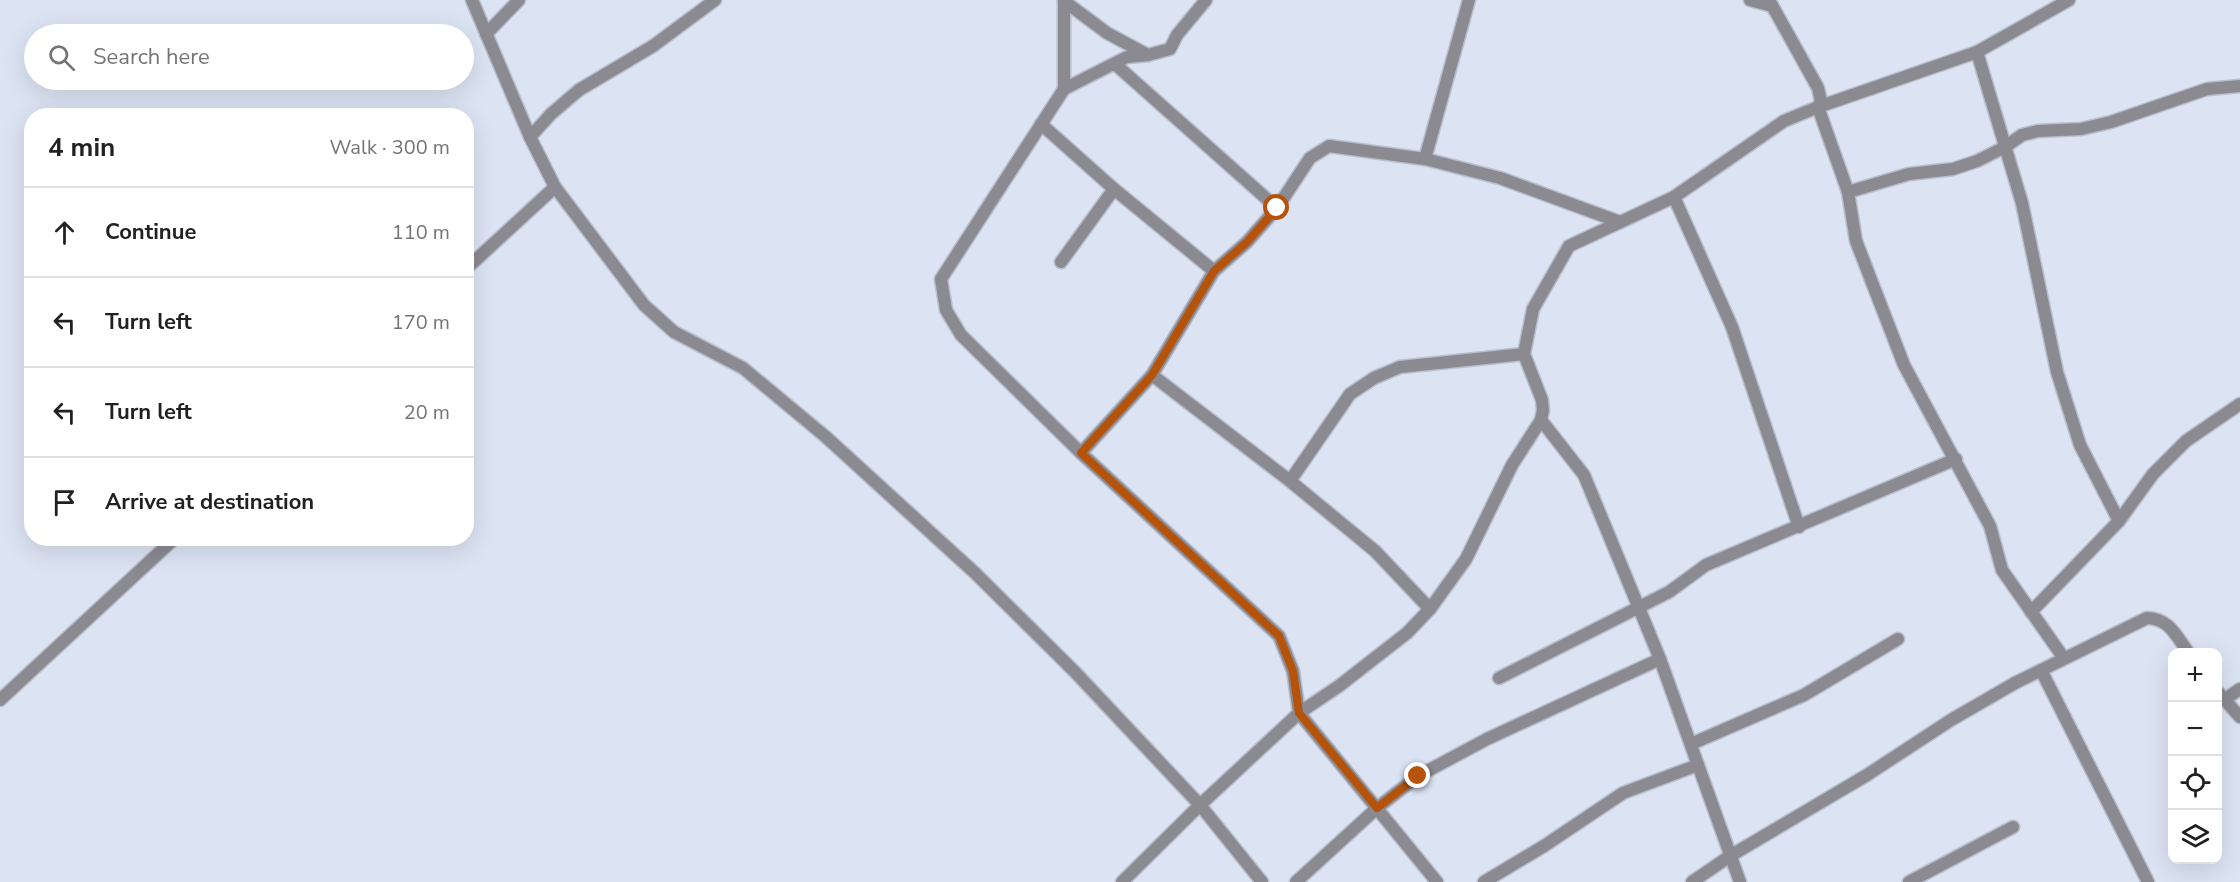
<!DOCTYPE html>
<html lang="en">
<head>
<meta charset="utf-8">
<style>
  :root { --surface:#fff; --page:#f2f2f2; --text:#202124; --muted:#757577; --line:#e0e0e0 }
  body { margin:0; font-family:"Nunito Sans",sans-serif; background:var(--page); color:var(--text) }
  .controls { position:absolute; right:18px; bottom:18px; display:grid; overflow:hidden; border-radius:12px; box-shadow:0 6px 24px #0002 }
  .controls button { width:54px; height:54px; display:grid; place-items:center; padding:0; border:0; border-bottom:2px solid var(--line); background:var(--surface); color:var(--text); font:30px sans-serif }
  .stop { position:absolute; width:18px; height:18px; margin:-14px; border:4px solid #b45309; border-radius:50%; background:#fff }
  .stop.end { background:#b45309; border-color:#fff; box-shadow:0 2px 6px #0008 }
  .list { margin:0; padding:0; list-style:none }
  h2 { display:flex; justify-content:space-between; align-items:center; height:78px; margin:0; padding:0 24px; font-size:26px }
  h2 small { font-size:20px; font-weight:400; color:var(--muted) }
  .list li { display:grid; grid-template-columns:39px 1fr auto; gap:18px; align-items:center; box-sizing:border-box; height:90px; padding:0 24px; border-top:2px solid var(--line) }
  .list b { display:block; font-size:22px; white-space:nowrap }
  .list em { font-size:20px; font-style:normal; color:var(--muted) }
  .icon { flex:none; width:33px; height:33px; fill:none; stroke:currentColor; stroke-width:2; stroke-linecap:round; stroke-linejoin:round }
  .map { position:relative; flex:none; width:2240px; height:882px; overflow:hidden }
  .search { position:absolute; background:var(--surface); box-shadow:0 6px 24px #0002; left:24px; top:24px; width:450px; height:66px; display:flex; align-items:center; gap:15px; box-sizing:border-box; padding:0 21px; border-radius:33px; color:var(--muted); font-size:22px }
  .panel { position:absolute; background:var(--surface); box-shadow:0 6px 24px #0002; left:24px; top:108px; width:450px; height:438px; border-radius:24px }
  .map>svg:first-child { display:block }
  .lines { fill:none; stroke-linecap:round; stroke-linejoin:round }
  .minor-casing { stroke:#b8becc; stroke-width:15 }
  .minor { stroke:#8c8a91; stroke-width:12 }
  .route { stroke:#b45309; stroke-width:8 }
</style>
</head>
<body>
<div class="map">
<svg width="2240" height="882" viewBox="0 0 2240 882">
  <rect width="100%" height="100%" fill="#dce3f3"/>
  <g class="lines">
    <g class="minor-casing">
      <g id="minor">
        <polyline points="472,0 530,137 555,187 644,305 674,332 743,368 826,437 975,573 1075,672 1200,805 1262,882"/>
        <polyline points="1064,0 1064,89"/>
        <polyline points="1206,0 1177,35 1170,49 1148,55 1127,57 1064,89 941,279 946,310 961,335 1081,453 1279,636 1293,671 1299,713 1437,882"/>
        <polyline points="1750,0 1772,6"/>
        <polyline points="1769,0 1818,88 1821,101 1818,107 1848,192 1856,241 1904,365 1990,526 2002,570 2063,657"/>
        <polyline points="1064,1 1107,33 1148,55"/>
        <polyline points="486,34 519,0"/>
        <polyline points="1977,52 2022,203 2057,372 2080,445 2119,521"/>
        <polyline points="1115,64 1277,208"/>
        <polyline points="1041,124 1114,189 1214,271"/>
        <polyline points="530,137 551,114 579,90 653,46 715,0"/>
        <polyline points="1425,159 1469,0"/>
        <polyline points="1848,192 1909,174 1953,169 1977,161 2005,147 2022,135 2038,131 2081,129 2111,122 2207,89 2240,86"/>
        <polyline points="1674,197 1732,327 1799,527"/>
        <polyline points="1061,262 1114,189"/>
        <polyline points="466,269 555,187"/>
        <polyline points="1152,375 1290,481 1375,551 1430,609"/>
        <polyline points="1541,420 1584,475 1660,659 1740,882"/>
        <polyline points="1081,453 1152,375 1214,271 1247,242 1277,208 1310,158 1329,146 1425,159 1500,178 1620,222"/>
        <polyline points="1290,481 1350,394 1374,378 1400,367 1524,354"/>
        <polyline points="2031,612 2119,521 2153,474 2186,441 2240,404"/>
        <polyline points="2041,670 2148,882"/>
        <polyline points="1499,678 1669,592 1706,565 1956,459"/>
        <polyline points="2218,692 2240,717"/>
        <polyline points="0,700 175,538"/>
        <polyline points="2224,700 2240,689"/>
        <polyline points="1691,744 1804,695 1898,639"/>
        <polyline points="1122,882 1200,805 1299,713 1339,686 1407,633 1430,609 1466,559 1512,465 1541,420 1543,410 1542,400 1524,354 1533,309 1569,246 1674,197 1784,121 1818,107 1977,52 2069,0"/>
        <polyline points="1296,882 1377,808 1418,776 1487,739 1660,659"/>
        <polyline points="1484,882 1544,846 1623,793 1698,765"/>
        <path d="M1692,882L1730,856L1867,775L1951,720L2015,683L2147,618C2170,619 2176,636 2188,652"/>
        <polyline points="1909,882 2013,827"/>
      </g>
    </g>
    <use href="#minor" class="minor"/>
  </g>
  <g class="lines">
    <polyline class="route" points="1277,208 1247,242 1214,271 1152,375 1081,453 1279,636 1293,671 1299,713 1377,808 1418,776"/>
  </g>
</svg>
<div class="controls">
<button>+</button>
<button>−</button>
<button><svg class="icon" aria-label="locate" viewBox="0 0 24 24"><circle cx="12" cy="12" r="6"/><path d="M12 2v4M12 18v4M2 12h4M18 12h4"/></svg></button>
<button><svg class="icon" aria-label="layers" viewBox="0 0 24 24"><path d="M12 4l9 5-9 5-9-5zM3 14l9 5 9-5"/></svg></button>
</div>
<div class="stop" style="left:1277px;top:208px"></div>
<div class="stop end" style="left:1418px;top:776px"></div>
<div class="search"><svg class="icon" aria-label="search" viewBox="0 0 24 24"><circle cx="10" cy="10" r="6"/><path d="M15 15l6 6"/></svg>Search here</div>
<section class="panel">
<h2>4 min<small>Walk · 300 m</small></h2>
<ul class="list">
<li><svg class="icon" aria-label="ahead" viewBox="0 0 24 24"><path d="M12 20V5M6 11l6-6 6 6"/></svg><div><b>Continue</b></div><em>110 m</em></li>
<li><svg class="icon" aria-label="left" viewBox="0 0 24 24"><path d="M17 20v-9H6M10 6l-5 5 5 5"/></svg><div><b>Turn left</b></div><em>170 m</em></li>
<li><svg class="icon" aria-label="left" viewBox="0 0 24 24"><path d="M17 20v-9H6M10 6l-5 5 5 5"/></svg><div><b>Turn left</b></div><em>20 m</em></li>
<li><svg class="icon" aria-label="arrive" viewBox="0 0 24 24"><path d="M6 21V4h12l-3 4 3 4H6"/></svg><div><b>Arrive at destination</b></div></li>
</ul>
</section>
</div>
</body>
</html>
